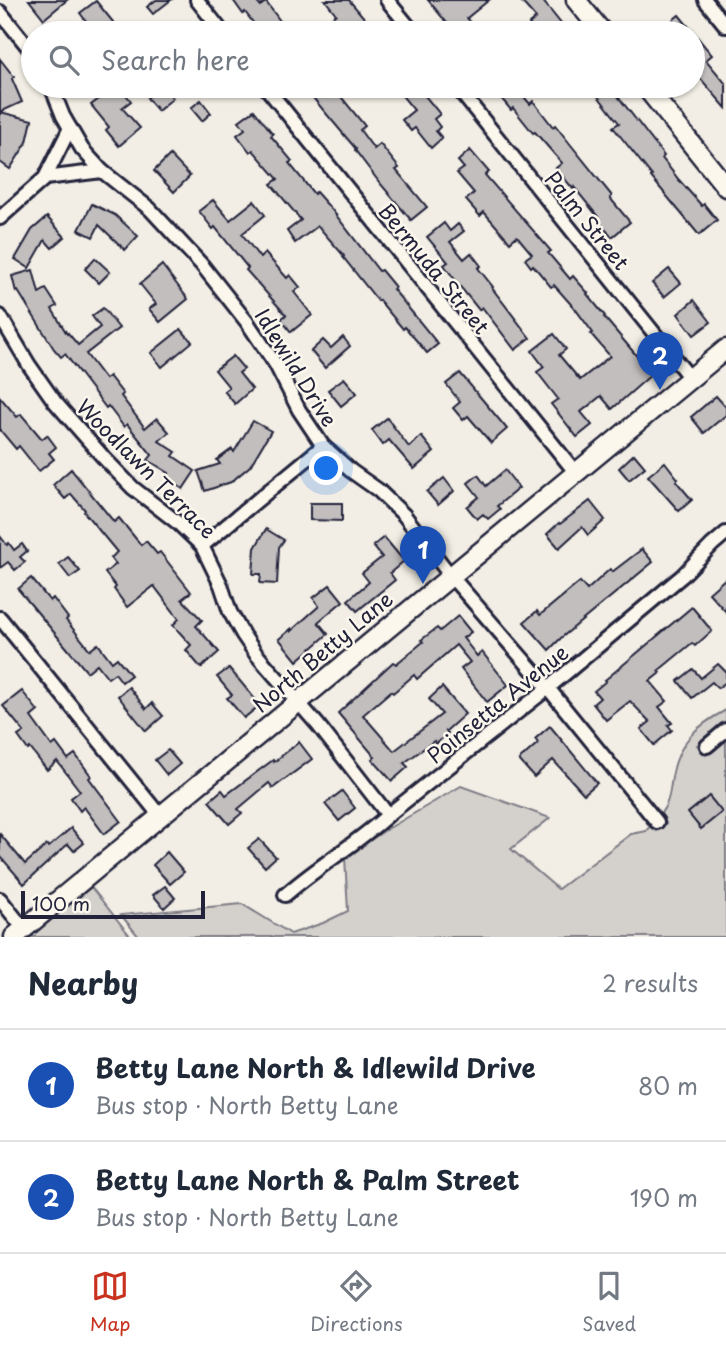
<!DOCTYPE html>
<html lang="en">
<head>
<meta charset="utf-8">
<style>
  :root { --surface:#fff; --page:#f2f2f3; --text:#1f2937; --muted:#747a83; --line:#e0e1e3; --accent:#c8321e }
  body { margin:0; font-family:"Playpen Sans",sans-serif; background:var(--page); color:var(--text) }
  .scale { position:absolute; left:21px; bottom:18px; width:184px; box-sizing:border-box; padding-left:7px; border:4px solid #22223b; border-top:0; font-size:19px; line-height:24px; white-space:nowrap; color:#22223b; -webkit-text-stroke:5px #fbf7ec; paint-order:stroke }
  .you { position:absolute; left:327px; top:469px; width:24px; height:24px; margin:-18px; border:5px solid #fff; border-radius:50%; background:#1a73e8; box-shadow:0 0 0 10px #1a73e833 }
  .badge { display:grid; place-items:center; width:46px; height:46px; border-radius:50%; background:var(--accent); color:#fff; font-size:23px; font-weight:700 }
  .pin { position:absolute; translate:-50% -58px; filter:drop-shadow(0 2px 4px #0008) }
  .pin::after { content:''; position:absolute; top:37px; width:24px; height:21px; background:inherit; clip-path:polygon(0 0,100% 0,50% 100%) }
  .list { margin:0; padding:0; list-style:none }
  h2 { display:flex; justify-content:space-between; align-items:center; height:91px; margin:0; padding:0 28px; font-size:30px }
  h2 small { font-size:23px; font-weight:400; color:var(--muted) }
  .list li { display:grid; grid-template-columns:46px 1fr auto; gap:21px; align-items:center; box-sizing:border-box; height:112px; padding:0 28px; border-top:2px solid var(--line) }
  .list b { display:block; font-size:26px; white-space:nowrap }
  .list p { margin:0; font-size:23px; white-space:nowrap; color:var(--muted) }
  .list em { font-size:23px; font-style:normal; color:var(--muted) }
  .icon { flex:none; width:38px; height:38px; fill:none; stroke:currentColor; stroke-width:2; stroke-linecap:round; stroke-linejoin:round }
  .map { position:relative; flex:none; width:726px; height:937px; overflow:hidden }
  .search { position:absolute; background:var(--surface); box-shadow:0 2px 5px #0004; left:21px; right:21px; top:21px; height:77px; display:flex; align-items:center; gap:18px; box-sizing:border-box; padding:0 24px; border-radius:38px; color:var(--muted); font-size:26px }
  .sheet { height:315px; background:var(--surface) }
  nav { display:flex; justify-content:space-around; align-items:center; box-sizing:border-box; height:98px; border-top:2px solid var(--line); background:var(--surface); font-size:19px; color:var(--muted) }
  nav a { display:grid; justify-items:center; gap:4px }
  nav .on { color:var(--accent) }
  .map>svg:first-child { display:block }
  .green { fill:#d4d1cc; stroke:#7b7a84; stroke-width:2 }
  .building { fill:#c2bebe; stroke:#22223b; stroke-width:2 }
  .lines { fill:none; stroke-linecap:round; stroke-linejoin:round }
  .street-casing { stroke:#22223b; stroke-width:18 }
  .secondary-casing { stroke:#22223b; stroke-width:23 }
  .street { stroke:#fbf7ec; stroke-width:12 }
  .secondary { stroke:#fbf7ec; stroke-width:18 }
  .labels { text-anchor:middle; dominant-baseline:central; stroke-width:5; stroke-linejoin:round; paint-order:stroke }
  .street-label { font-size:21px; fill:#22223b; stroke:#fbf7ec }
</style>
</head>
<body>
<div class="map">
<svg width="726" height="937" viewBox="0 0 726 937">
  <rect width="100%" height="100%" fill="#f2eee5"/>
  <filter id="ink" filterUnits="userSpaceOnUse"><feTurbulence type="fractalNoise" baseFrequency=".0143" numOctaves="2"/><feDisplacementMap in="SourceGraphic" scale="14" xChannelSelector="R" yChannelSelector="G"/><feConvolveMatrix kernelMatrix="1 2 1 2 8 2 1 2 1" color-interpolation-filters="sRGB"/></filter>
  <g filter="url(#ink)">
    <g class="green">
      <path d="M726,710V721L697,745L706,755L726,738V937H139L121,915L242,904L291,934L323,923L348,911L345,857L384,831L461,786L550,818L511,849L558,889L631,834L646,831L651,825L656,831L666,823L660,814C669,804 670,790 672,777C678,742 696,726 726,710Z"/>
      <polygon points="91,887 131,937 30,937"/>
    </g>
    <g class="building">
      <polygon points="29,0 67,0 44,19"/>
      <polygon points="156,0 171,0 153,14 147,7"/>
      <polygon points="233,0 255,0 260,6 266,2 289,33 261,33 245,12 243,14"/>
      <polygon points="325,0 349,0 377,33 340,33 329,20 336,14"/>
      <polygon points="428,0 489,0 467,18 479,33 455,33"/>
      <polygon points="520,0 542,0 562,25 557,28 562,33 537,33 529,24 536,18"/>
      <polygon points="96,1 122,33 95,33 80,13"/>
      <polygon points="679,15 712,55 706,60 726,84 726,108 693,70 693,33 657,33"/>
      <polygon points="0,59 14,77 12,79 22,102 0,112 32,120 27,142 10,169 0,162"/>
      <polygon points="116,86 119,86 131,101 122,108 140,128 119,146 106,130 109,127 91,105"/>
      <polygon points="162,86 173,98 158,111 147,98"/>
      <polygon points="303,86 327,86 335,96 338,93 365,126 360,130 374,149 380,144 399,168 396,170 427,207 411,220 379,182 355,150 356,149"/>
      <polygon points="394,86 417,86 440,114 434,119 440,127 436,131 442,138 431,148 415,128 411,131 402,120 414,110"/>
      <polygon points="502,86 515,86 530,104 533,101 553,127 555,125 571,145 612,196 610,198 630,222 612,237 597,220 599,218 574,187 573,189 556,168 562,163 535,132 533,133 513,108 511,110 495,91"/>
      <polygon points="590,86 610,86 664,156 662,158 679,180 702,206 704,204 717,220 699,235 651,177 652,176 613,127 619,123"/>
      <polygon points="201,100 211,113 202,121 191,108"/>
      <polygon points="254,110 273,134 271,136 292,161 289,163 314,194 316,192 332,210 379,271 381,270 395,287 393,289 438,344 427,353 405,327 403,329 379,300 378,301 343,257 344,256 318,226 295,243 287,231 301,220 271,184 278,179 253,150 250,152 237,135 245,129 239,121"/>
      <polygon points="470,150 489,172 485,175 551,251 548,253 570,279 573,276 588,293 587,294 605,316 604,317 652,374 612,409 601,396 581,412 592,425 577,437 551,404 558,399 537,372 544,367 532,351 554,334 566,349 559,355 580,380 610,356 591,334 593,333 576,310 554,285 551,287 533,265 531,267 525,259 532,254 517,236 510,242 484,212 480,216 466,200 474,193 457,173 464,168 458,161"/>
      <polygon points="170,155 190,176 174,192 154,171"/>
      <polygon points="213,200 230,220 254,201 265,215 242,234 260,258 265,253 287,278 290,275 300,287 294,292 312,315 291,332 281,319 286,315 246,270 248,268 215,227 213,229 199,211"/>
      <polygon points="92,204 115,215 138,236 125,250 99,225 93,237 79,230"/>
      <polygon points="47,217 65,237 52,248 45,240 29,268 15,259 32,230"/>
      <polygon points="444,223 450,231 458,224 464,231 450,242 464,259 471,253 481,266 478,268 493,287 492,288 530,338 515,350 482,307 479,310 462,289 444,265 448,262 427,237"/>
      <polygon points="95,258 110,272 99,283 85,269"/>
      <polygon points="162,265 188,299 160,322 149,309 156,304 140,284"/>
      <polygon points="669,269 681,283 664,297 652,283"/>
      <polygon points="33,270 39,293 46,289 57,306 52,309 67,334 68,333 78,345 100,327 92,316 103,308 119,328 86,354 105,379 109,376 123,394 121,396 145,428 157,418 169,432 159,441 176,452 173,456 195,471 183,489 166,478 169,473 148,460 152,455 127,424 124,427 108,406 106,408 65,354 61,357 54,349 18,291 16,292 12,276"/>
      <polygon points="694,300 711,322 694,335 678,314"/>
      <polygon points="181,329 192,342 162,367 151,353"/>
      <polygon points="343,337 350,346 325,368 311,351 323,340 331,348"/>
      <polygon points="233,356 244,369 239,373 252,389 235,404 224,391 229,387 215,370"/>
      <polygon points="460,373 507,429 491,443 468,416 463,420 453,408 460,402 446,384"/>
      <polygon points="344,378 357,393 341,406 328,390"/>
      <polygon points="716,396 726,407 726,415 704,433 691,417"/>
      <polygon points="0,397 17,417 21,414 42,439 47,435 56,447 49,453 54,459 39,471 19,446 16,449 0,430"/>
      <polygon points="387,418 409,447 421,436 434,452 414,469 389,440 383,445 372,430"/>
      <polygon points="253,421 271,431 250,466 231,482 205,491 198,471 220,464 217,460 232,449 234,452"/>
      <polygon points="634,454 645,467 629,480 619,468"/>
      <polygon points="665,462 678,479 676,481 692,500 679,511 648,476"/>
      <polygon points="71,469 114,522 119,518 141,545 146,541 157,554 160,552 191,592 182,599 202,620 196,626 219,652 201,668 186,650 191,645 173,625 179,619 154,586 127,607 114,589 116,587 105,573 116,564 111,558 117,552 84,512 85,510 71,494 65,499 53,485"/>
      <polygon points="505,470 519,488 497,506 500,509 488,519 483,514 477,519 467,507 479,497 468,483 478,475 486,486"/>
      <polygon points="444,478 454,491 438,505 427,492"/>
      <polygon points="590,501 605,520 588,535 582,527 559,548 547,534 559,523 560,524"/>
      <polygon points="310,503 342,503 342,521 310,520"/>
      <polygon points="266,529 284,540 279,547 277,584 260,583 261,574 253,574 255,548"/>
      <polygon points="0,536 7,545 9,543 14,550 22,544 27,551 20,557 25,562 15,570 8,562 0,568"/>
      <polygon points="384,537 404,561 390,573 395,580 357,611 348,600 369,582 362,573 382,557 373,546"/>
      <polygon points="642,549 653,562 561,638 549,650 524,622 537,611 540,615 580,582 587,590 610,569 612,572"/>
      <polygon points="68,557 80,571 70,578 59,564"/>
      <polygon points="31,578 50,601 53,598 68,618 66,620 90,650 98,644 112,662 117,658 131,675 122,682 115,673 108,678 97,664 87,672 18,589"/>
      <polygon points="726,578 726,612 709,593"/>
      <polygon points="330,585 343,601 318,622 328,634 297,661 279,639 291,629 291,631 319,606 313,598"/>
      <polygon points="692,607 712,631 695,646 692,643 658,671 660,673 650,681 667,701 659,707 672,723 668,725 672,730 654,745 641,729 650,722 630,701 606,720 593,704 600,698 594,691 606,681 605,680"/>
      <polygon points="458,616 471,632 463,638 477,656 482,652 508,685 487,702 461,669 470,662 456,645 417,679 414,675 393,693 391,691 363,715 394,751 442,714 429,699 442,687 465,714 446,731 448,733 436,744 434,741 404,763 408,767 392,781 372,759 375,757 338,713 393,662 396,664 423,642 421,640 437,628 440,631"/>
      <polygon points="718,664 726,672 726,682 718,688 712,682 692,698 678,681 693,669 701,678"/>
      <polygon points="229,668 260,705 244,718 227,698 232,695 217,677"/>
      <polygon points="129,687 146,709 152,703 163,716 146,731 118,696"/>
      <polygon points="22,691 38,711 31,717 52,746 56,743 68,759 75,754 91,776 89,778 121,821 104,834 84,807 80,811 71,798 80,791 57,761 47,770 30,748 28,750 18,736 24,732 3,706"/>
      <polygon points="550,726 597,783 584,794 553,760 534,777 519,760 538,743 535,739"/>
      <polygon points="299,742 312,759 273,788 269,783 238,809 242,813 229,824 209,801 222,790 226,795 273,760 274,762"/>
      <polygon points="168,750 180,764 167,775 155,760"/>
      <polygon points="342,791 355,808 339,821 325,804"/>
      <polygon points="709,796 722,812 701,829 688,813"/>
      <polygon points="71,828 84,843 74,851 68,844 24,884 0,856 0,834 25,864 47,845 49,847"/>
      <polygon points="259,839 276,857 265,867 248,848"/>
      <polygon points="167,852 184,872 170,884 153,865"/>
      <polygon points="165,886 175,898 164,908 153,895"/>
    </g>
    <g class="lines">
      <g class="street-casing">
        <g id="street">
          <polyline points="197,0 223,33"/>
          <polyline points="387,0 414,33"/>
          <polyline points="705,0 726,26"/>
          <polyline points="0,12 33,53"/>
          <polyline points="51,86 63,116 82,149 102,171 150,209 202,265 247,322 276,365 299,410 323,446 351,471 378,490 404,515 450,575 548,688 657,822"/>
          <polyline points="265,86 576,473"/>
          <polyline points="456,86 690,378"/>
          <polyline points="45,178 102,171"/>
          <polyline points="0,218 45,178 70,128"/>
          <polyline points="0,316 29,365 55,402 104,458 133,488 178,523 202,546 221,585 230,612 243,635 256,654 318,725 388,815"/>
          <polyline points="202,546 323,446"/>
          <polyline points="0,618 160,816"/>
          <polyline points="707,746 726,730"/>
          <path d="M285,895C318,866 355,845 388,815L548,688L682,576L712,545L726,533"/>
          <polyline points="0,899 24,929"/>
        </g>
      </g>
      <g class="secondary-casing">
        <g id="secondary">
          <polyline points="576,0 603,33"/>
          <polyline points="645,86 726,187"/>
          <polyline points="14,937 726,349"/>
        </g>
      </g>
      <use href="#street" class="street"/>
      <use href="#secondary" class="secondary"/>
    </g>
  </g>
  <g class="labels">
    <g class="street-label">
      <text transform="translate(588 220) rotate(51)">Palm Street</text>
      <text transform="translate(435 268) rotate(51)">Bermuda Street</text>
      <text transform="translate(297 367) rotate(58)">Idlewild Drive</text>
      <text transform="translate(147 468) rotate(45)">Woodlawn Terrace</text>
      <text transform="translate(322 651) rotate(-40)">North Betty Lane</text>
      <text transform="translate(497 703) rotate(-39)">Poinsetta Avenue</text>
    </g>
  </g>
</svg>
<div class="scale">100 m</div>
<div class="you"></div>
<div class="pin badge" style="left:423px;top:584px;background:#1a4fb4">1</div>
<div class="pin badge" style="left:660px;top:390px;background:#1a4fb4">2</div>
<div class="search"><svg class="icon" aria-label="search" viewBox="0 0 24 24"><circle cx="10" cy="10" r="6"/><path d="M15 15l6 6"/></svg>Search here</div>
</div>
<section class="sheet">
<h2>Nearby<small>2 results</small></h2>
<ul class="list">
<li><span class="badge" style="background:#1a4fb4">1</span><div><b>Betty Lane North &amp; Idlewild Drive</b><p>Bus stop · North Betty Lane</p></div><em>80 m</em></li>
<li><span class="badge" style="background:#1a4fb4">2</span><div><b>Betty Lane North &amp; Palm Street</b><p>Bus stop · North Betty Lane</p></div><em>190 m</em></li>
</ul>
</section>
<nav>
<a class="on"><svg class="icon" aria-label="map" viewBox="0 0 24 24"><path d="M3 6l6-2 6 2 6-2v14l-6 2-6-2-6 2zM9 4v14M15 6v14"/></svg>Map</a>
<a><svg class="icon" aria-label="directions" viewBox="0 0 24 24"><path d="M12 3l9 9-9 9-9-9zM9 14v-3h6M13 9l2 2-2 2"/></svg>Directions</a>
<a><svg class="icon" aria-label="saved" viewBox="0 0 24 24"><path d="M7 4h10v16l-5-4-5 4z"/></svg>Saved</a>
</nav>
</body>
</html>
